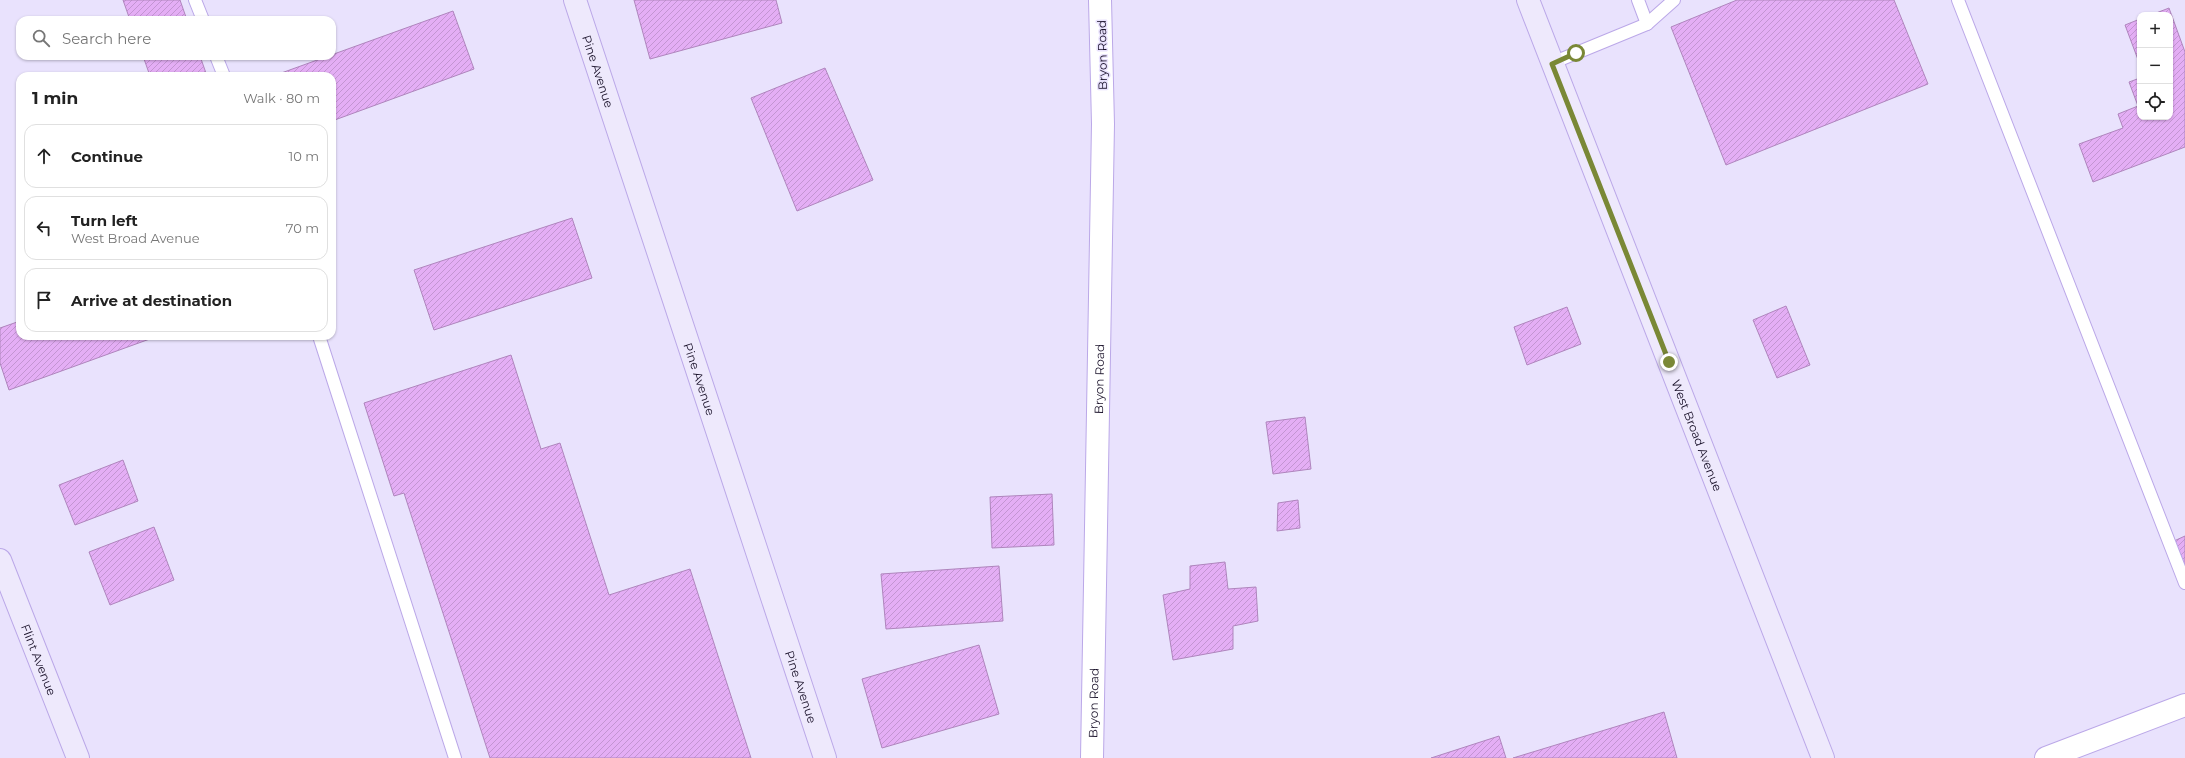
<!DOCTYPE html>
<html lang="en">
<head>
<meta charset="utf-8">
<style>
  :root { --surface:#fff; --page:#f2f2f2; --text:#222; --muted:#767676; --line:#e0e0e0 }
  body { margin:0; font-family:Montserrat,sans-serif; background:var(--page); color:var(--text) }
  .controls { position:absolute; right:12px; top:12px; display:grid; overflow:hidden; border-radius:8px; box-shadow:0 1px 3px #0004 }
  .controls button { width:36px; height:36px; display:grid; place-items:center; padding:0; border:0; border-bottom:1px solid var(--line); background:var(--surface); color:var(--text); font:20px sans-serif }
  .stop { position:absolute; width:12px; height:12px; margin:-9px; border:3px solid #7a8836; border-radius:50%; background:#fff }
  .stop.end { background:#7a8836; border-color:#fff; box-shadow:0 1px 4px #0008 }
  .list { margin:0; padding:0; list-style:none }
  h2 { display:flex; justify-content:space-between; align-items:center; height:52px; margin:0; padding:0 16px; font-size:17px }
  h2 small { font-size:13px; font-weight:400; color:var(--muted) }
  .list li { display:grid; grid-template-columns:26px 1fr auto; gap:12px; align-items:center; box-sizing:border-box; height:64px; margin:0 8px 8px; padding:0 8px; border:1px solid var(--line); border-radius:12px }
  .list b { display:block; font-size:15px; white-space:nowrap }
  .list p { margin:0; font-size:13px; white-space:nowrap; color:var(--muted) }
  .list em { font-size:13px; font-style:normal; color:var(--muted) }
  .icon { flex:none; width:22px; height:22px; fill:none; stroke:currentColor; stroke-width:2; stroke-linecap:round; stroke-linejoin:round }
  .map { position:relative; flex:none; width:2185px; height:758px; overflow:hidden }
  .search { position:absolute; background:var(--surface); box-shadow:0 1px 3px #0004; left:16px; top:16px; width:320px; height:44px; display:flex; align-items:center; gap:10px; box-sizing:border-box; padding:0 14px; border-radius:12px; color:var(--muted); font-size:15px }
  .panel { position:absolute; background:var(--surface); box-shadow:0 1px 3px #0004; left:16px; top:72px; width:320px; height:268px; border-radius:12px }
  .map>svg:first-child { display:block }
  .building { fill:url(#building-hatch); stroke:#af85bd }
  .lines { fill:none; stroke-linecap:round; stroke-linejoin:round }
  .lane-casing { stroke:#bba8e8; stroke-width:14 }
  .street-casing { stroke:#bba8e8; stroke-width:24 }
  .secondary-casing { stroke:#bba8e8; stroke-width:24 }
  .lane { stroke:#fff; stroke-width:12 }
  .street { stroke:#fff; stroke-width:22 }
  .secondary { stroke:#eee9fc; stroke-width:22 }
  .route { stroke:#7a8836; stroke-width:5 }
  .labels { text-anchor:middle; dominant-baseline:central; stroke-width:3; stroke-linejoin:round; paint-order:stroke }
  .street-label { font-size:12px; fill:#1a122a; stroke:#e9e2fd }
</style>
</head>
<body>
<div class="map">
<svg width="2185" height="758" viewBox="0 0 2185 758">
  <defs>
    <pattern id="building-hatch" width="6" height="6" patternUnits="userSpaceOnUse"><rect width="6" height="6" fill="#e4aef5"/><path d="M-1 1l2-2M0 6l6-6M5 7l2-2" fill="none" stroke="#c395d2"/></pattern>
  </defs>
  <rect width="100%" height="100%" fill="#e9e2fd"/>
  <g class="building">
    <polygon points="123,0 180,0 187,20 130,20"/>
    <polygon points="634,0 776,0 782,23 650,59"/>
    <polygon points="1737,0 1894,0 1928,84 1726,165 1671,27"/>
    <polygon points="2169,8 2185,52 2185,147 2093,182 2079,144 2123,128 2118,114 2138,106 2129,82 2140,78 2140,117 2170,117 2170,15 2151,15"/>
    <polygon points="453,11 474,69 332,121 332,76 273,76"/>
    <polygon points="2140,19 2140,65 2125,25"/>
    <polygon points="143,56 200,56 207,76 150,76"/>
    <polygon points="825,68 873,180 797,211 751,98"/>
    <polygon points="572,218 592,278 434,330 414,270"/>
    <polygon points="1786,306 1810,365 1777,378 1753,320"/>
    <polygon points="1567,307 1581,344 1527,365 1514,327"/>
    <polygon points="20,321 20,336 158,336 9,390 0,363 0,328"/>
    <polygon points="511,355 541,449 560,443 609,595 690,569 751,758 490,758 404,493 394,496 364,403"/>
    <polygon points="1305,417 1311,469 1273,474 1266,422"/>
    <polygon points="123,460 138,501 75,525 59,485"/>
    <polygon points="1052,494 1054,545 992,548 990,497"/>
    <polygon points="1298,500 1300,528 1277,531 1278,503"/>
    <polygon points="154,527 174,580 110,605 89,552"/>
    <polygon points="2185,536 2185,570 2174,541"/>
    <polygon points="1225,562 1228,589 1256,587 1258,621 1233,626 1233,649 1173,660 1163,595 1190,589 1190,566"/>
    <polygon points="999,566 1003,621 886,629 881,574"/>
    <polygon points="979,645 999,714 882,748 862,679"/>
    <polygon points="1664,712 1677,758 1513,758"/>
    <polygon points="1499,736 1506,758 1431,758"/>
  </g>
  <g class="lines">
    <g class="lane-casing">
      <g id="lane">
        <polyline points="195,0 203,20"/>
        <polyline points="1638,0 1647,24"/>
        <polyline points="1958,0 2185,583"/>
        <polyline points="216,56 224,76"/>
        <polyline points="1552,63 1647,24 1674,0"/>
        <polyline points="319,336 455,758"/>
      </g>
    </g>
    <g class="street-casing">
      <g id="street">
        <path id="s1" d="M1092,758L1103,124L1100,0"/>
        <polyline points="2046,758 2185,705"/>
      </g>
    </g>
    <g class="secondary-casing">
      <g id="secondary">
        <path id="s2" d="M575,0L825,758"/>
        <path id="s3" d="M1528,0L1823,758"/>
        <path id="s4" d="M0,560L78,758"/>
      </g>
    </g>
    <use href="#lane" class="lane"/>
    <use href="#street" class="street"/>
    <use href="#secondary" class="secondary"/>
  </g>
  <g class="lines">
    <polyline class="route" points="1576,53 1552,64 1669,362"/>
  </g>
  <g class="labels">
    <g class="street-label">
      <text transform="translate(1102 55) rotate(-91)">Bryon Road</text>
      <text stroke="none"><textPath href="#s2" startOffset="75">Pine Avenue</textPath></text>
      <text stroke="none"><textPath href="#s2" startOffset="399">Pine Avenue</textPath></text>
      <text stroke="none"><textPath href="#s1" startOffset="379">Bryon Road</textPath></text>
      <text stroke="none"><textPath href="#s3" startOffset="467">West Broad Avenue</textPath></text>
      <text stroke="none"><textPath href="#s4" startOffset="107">Flint Avenue</textPath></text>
      <text stroke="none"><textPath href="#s2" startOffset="723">Pine Avenue</textPath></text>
      <text stroke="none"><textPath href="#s1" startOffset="55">Bryon Road</textPath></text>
    </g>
  </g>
</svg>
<div class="controls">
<button>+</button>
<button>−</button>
<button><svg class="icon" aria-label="locate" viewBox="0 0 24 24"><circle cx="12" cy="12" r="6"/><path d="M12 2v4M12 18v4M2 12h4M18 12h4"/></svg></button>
</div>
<div class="stop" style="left:1576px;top:53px"></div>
<div class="stop end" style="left:1669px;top:362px"></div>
<div class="search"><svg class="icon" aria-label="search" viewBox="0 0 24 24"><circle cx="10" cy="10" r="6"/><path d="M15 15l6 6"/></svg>Search here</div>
<section class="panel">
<h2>1 min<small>Walk · 80 m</small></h2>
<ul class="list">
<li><svg class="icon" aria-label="ahead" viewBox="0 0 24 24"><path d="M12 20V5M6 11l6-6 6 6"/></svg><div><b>Continue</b></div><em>10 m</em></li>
<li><svg class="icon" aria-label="left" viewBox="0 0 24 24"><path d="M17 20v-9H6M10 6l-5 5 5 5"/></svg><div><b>Turn left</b><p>West Broad Avenue</p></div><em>70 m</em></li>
<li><svg class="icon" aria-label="arrive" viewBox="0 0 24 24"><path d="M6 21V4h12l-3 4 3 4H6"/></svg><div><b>Arrive at destination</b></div></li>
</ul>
</section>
</div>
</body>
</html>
